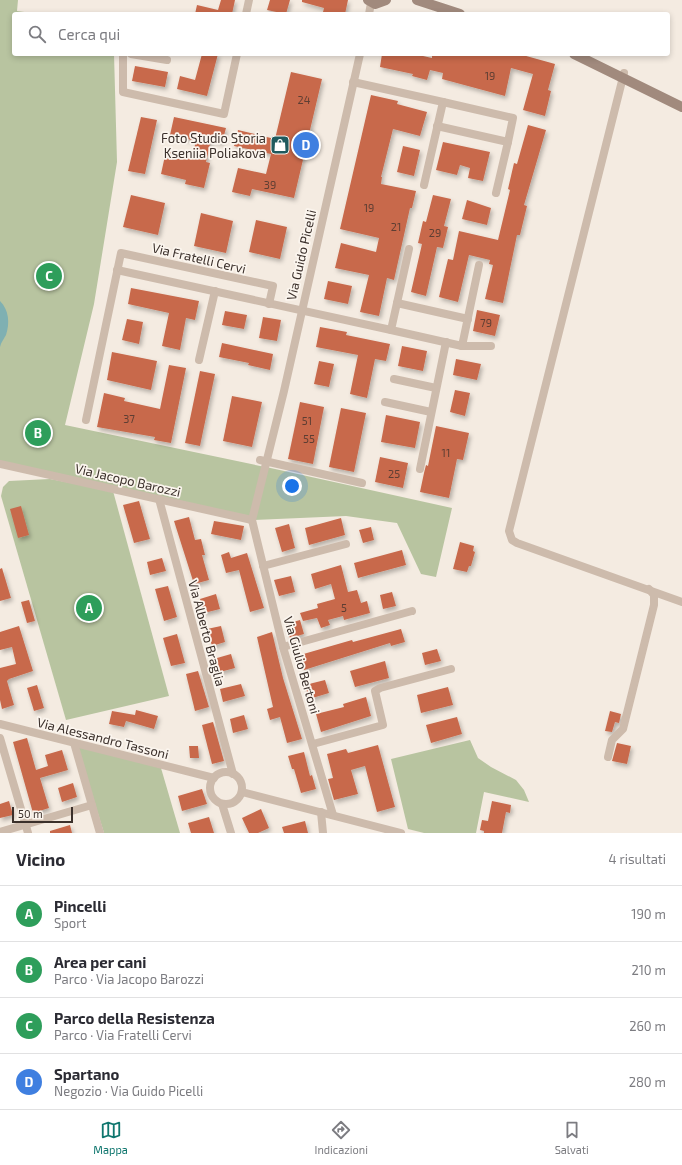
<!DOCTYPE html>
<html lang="it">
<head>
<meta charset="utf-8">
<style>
  :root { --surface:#fff; --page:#f7f7f7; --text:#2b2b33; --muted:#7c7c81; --line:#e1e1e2; --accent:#0f766e }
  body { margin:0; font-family:"Exo 2",sans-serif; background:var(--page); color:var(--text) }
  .scale { position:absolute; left:12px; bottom:10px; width:61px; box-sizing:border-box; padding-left:4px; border:2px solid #3b302b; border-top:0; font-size:11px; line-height:14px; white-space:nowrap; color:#3b302b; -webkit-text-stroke:3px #fbf5ee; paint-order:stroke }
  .you { position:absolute; left:292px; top:486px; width:14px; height:14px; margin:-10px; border:3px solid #fff; border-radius:50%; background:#1a73e8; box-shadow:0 0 0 6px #1a73e833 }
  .badge { display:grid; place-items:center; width:26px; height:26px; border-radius:50%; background:var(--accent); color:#fff; font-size:13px; font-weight:700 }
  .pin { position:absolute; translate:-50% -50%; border:2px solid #fff; box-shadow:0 1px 4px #0006 }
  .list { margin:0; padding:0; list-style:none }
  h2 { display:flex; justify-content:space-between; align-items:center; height:52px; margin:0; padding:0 16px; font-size:17px }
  h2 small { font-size:13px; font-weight:400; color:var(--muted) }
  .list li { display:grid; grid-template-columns:26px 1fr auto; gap:12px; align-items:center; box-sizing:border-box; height:56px; padding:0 16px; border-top:1px solid var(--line) }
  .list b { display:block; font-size:15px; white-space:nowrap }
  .list p { margin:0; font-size:13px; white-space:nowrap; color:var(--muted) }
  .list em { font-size:13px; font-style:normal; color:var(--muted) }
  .icon { flex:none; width:22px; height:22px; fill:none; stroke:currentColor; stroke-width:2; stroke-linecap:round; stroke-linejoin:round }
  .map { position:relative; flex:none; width:682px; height:833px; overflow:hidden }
  .search { position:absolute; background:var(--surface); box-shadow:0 2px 6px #0003; left:12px; right:12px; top:12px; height:44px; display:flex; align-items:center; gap:10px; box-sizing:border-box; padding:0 14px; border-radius:4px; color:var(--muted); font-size:15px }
  .sheet { height:276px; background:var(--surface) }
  nav { display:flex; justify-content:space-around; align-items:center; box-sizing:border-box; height:56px; border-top:1px solid var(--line); background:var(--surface); font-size:11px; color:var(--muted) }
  nav a { display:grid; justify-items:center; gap:2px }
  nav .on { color:var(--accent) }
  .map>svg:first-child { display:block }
  .green { fill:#b8c4a0 }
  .water { fill:#7fb0b2 }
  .building { fill:#c8694b; filter:url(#shadow) }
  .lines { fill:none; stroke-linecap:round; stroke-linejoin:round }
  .street { stroke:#cdbbac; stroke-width:8 }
  .secondary { stroke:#a18a7d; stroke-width:10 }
  .labels { text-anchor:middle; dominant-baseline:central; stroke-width:3.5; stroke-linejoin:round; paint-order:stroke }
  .number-label { font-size:11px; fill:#5e3e33 }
  .poi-label { font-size:13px; fill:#3b302b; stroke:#fbf5ee; text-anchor:end }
  .street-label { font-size:13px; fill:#3b302b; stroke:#fbf5ee }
</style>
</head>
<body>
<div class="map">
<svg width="682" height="833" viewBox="0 0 682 833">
  <defs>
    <filter id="shadow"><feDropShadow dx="2" dy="3" stdDeviation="2" flood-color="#0004"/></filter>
  </defs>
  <rect width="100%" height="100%" fill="#f4ebe1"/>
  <g class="green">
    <polygon points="0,0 18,0 17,11 39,14 14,14 14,54 114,54 117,162 94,304 65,425 265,467 251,519 0,463"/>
    <polygon points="266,467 452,508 436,577 421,574 397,523 346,516 253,520"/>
    <polygon points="50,479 113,491 169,696 66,720 1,496 3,487 9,481"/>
    <polygon points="470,740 478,758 491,767 516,780 524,790 529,802 484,792 476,833 424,833 408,829 391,759"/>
    <polygon points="77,746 161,768 180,833 104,833"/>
  </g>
  <path class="water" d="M0,301C9,310 10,323 6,335C4,339 1,342 0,347Z"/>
  <g class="building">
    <polygon points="221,0 235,0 232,14 195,14 197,5 218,10"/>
    <polygon points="270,0 290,0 286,14 267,10"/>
    <polygon points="302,0 348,0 345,14 327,14 327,12 323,12 324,8 302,2"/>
    <polygon points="202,54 218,54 207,96 177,89 180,76 195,80"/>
    <polygon points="382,54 414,54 432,58 432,54 519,54 555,64 548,90 551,91 545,116 523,110 533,74 511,68 505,96 442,79 443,73 430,70 427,80 412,76 413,74 380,67"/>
    <polygon points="135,66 168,72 165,87 132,81"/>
    <polygon points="291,72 322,79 294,198 252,189 250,196 232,192 238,168 266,174 271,154 234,146 238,130 275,139"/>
    <polygon points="371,95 398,101 397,104 427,112 420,136 393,129 381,177 382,177 381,184 416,191 412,208 410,208 394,280 387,278 379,316 360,312 369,275 335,268 341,243 376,252 379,238 340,229"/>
    <polygon points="141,117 157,120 145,174 128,171"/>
    <polygon points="174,117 226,128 222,143 211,140 206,162 210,163 204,188 185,184 186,180 161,174 166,151 192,157 196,141 170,135"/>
    <polygon points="528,125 546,130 524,205 527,206 520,235 517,235 503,303 485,299 493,265 489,264 490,260 469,255 458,302 439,297 448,259 453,260 459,231 498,240 510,190 508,189 514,163 517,164"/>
    <polygon points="443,142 490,152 483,181 468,178 470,168 460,165 457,175 436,170"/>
    <polygon points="403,146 420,150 414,176 397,172"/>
    <polygon points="131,195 165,203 158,235 123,227"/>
    <polygon points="433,195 451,199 444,226 448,227 443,248 437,247 426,296 411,292 422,244 418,243 423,221 426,222"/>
    <polygon points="467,200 491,208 487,225 462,219"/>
    <polygon points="201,213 233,221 226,253 194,246"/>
    <polygon points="256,220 287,227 280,259 249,252"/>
    <polygon points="328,281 352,286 348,304 324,299"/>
    <polygon points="131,288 199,301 195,320 186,318 180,350 162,346 169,313 128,304"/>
    <polygon points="477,310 500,315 495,336 473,331"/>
    <polygon points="225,311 247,315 244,329 222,325"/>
    <polygon points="263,317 281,320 277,341 259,338"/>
    <polygon points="127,319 143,322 139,344 122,340"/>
    <polygon points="320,327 347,332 346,335 390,344 386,361 375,359 367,398 350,394 358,355 316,347"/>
    <polygon points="222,343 273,354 270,370 248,365 249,363 219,357"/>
    <polygon points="402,346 427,351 423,371 398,366"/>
    <polygon points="112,352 157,361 151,390 107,380"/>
    <polygon points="456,359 481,364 477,380 453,375"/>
    <polygon points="319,361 334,364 329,387 314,384"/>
    <polygon points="169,365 186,368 171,443 154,440 155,437 97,427 104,393 125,398 124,401 160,409"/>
    <polygon points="200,371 215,374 200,446 185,443"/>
    <polygon points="455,390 470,393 465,416 450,412"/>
    <polygon points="232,396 262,402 252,447 223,441"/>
    <polygon points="300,402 324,407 313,464 288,459"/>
    <polygon points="341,408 366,413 354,472 329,467"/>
    <polygon points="386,415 420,422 415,448 381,442"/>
    <polygon points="436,426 469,433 463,460 457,459 449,498 420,492 424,473 426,465 428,466"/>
    <polygon points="380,457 408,463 403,488 375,482"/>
    <polygon points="139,501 150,539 134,543 123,505"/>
    <polygon points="21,506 29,535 18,538 10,509"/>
    <polygon points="189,517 195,540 201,539 205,555 202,555 209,580 194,584 174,521"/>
    <polygon points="341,518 345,535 309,545 305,528"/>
    <polygon points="214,521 244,526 241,540 211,534"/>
    <polygon points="289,524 295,548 282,552 275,528"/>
    <polygon points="371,527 374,540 363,543 359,530"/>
    <polygon points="460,542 474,546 473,551 475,552 471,566 469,566 467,572 453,569"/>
    <polygon points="402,550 406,565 358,578 354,563"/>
    <polygon points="229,552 231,558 247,553 264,608 250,612 239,570 226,573 221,555"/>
    <polygon points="162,558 166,571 150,575 147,562"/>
    <polygon points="341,565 348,592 357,590 361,603 367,601 370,613 344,620 343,616 328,620 330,625 321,628 317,618 303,621 300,613 318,608 317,604 335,599 331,584 315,589 311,574"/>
    <polygon points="2,568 11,598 0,601 0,569"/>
    <polygon points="291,576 295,592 279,596 274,580"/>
    <polygon points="168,586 177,617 164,621 155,589"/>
    <polygon points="392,592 396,606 383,609 380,595"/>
    <polygon points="216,594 220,609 204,613 200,599"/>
    <polygon points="29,600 35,621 27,623 21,602"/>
    <polygon points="300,620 304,634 290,638 286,624"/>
    <polygon points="19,626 33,671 9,679 7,681 14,705 2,709 0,700 0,668 16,664 12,647 0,650 0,632"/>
    <polygon points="221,626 225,642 212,646 207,629"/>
    <polygon points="401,629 405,642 391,646 390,643 304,670 300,655 352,640 353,642"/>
    <polygon points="272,632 283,678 302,739 287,743 280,717 270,720 267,709 273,707 257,637"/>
    <polygon points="177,634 185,663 171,666 163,638"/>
    <polygon points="437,649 441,661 425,665 422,653"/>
    <polygon points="231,654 235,668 220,672 217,658"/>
    <polygon points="385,661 389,678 355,687 350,671"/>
    <polygon points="198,671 209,707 195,711 186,674"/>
    <polygon points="325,680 329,693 309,699 305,685"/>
    <polygon points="241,684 245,696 223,702 220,689"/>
    <polygon points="37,685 44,708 34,711 27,688"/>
    <polygon points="448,687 453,705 421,713 417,695"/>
    <polygon points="366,697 371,716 321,732 316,714 344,707 343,704"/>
    <polygon points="136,710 158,716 154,729 126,721 124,727 109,724 112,711 135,715"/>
    <polygon points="610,711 621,714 619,723 615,722 612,732 605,731"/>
    <polygon points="244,715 248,729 233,733 230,719"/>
    <polygon points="457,717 462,734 431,743 426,725"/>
    <polygon points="213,722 224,761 212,764 202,725"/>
    <polygon points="27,738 36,770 48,766 45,755 62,750 68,770 40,778 49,808 33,813 13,742"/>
    <polygon points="617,743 631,746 627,764 612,761"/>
    <polygon points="378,745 395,807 377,812 365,766 351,770 358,794 334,800 328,779 333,778 327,754 346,749 348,753"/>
    <polygon points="189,746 198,746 199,758 190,758"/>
    <polygon points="304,752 310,776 312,775 316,789 301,793 294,769 292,769 288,756"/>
    <polygon points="73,783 77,797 62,802 58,788"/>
    <polygon points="202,789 207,804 182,811 178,796"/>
    <polygon points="9,801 13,815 0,818 0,804"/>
    <polygon points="492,801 511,805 510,813 506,812 502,833 484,833 484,831 480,830 482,820 488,821"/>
    <polygon points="261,809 269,828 258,833 249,833 242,818"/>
    <polygon points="209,817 214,833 191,833 188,823"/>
    <polygon points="305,821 308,833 284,833 282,827"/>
    <polygon points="70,825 72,833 50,833 50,831"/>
  </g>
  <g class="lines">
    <g class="street">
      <polyline points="246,14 249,0"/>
      <polyline points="369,14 371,3"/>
      <polyline points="123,54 123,92 224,114 237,54"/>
      <polyline points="131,54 167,60"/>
      <polyline points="624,73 509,531 512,540 517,543 682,602"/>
      <polyline points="353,82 443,102 424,185"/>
      <polyline points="443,102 513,118 508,142"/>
      <polyline points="437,126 508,142 496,193"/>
      <polyline points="117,270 391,330 409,249"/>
      <polyline points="397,303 468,319"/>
      <polyline points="391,330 462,346 491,346"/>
      <polyline points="462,346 479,265"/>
      <polyline points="199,360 215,291"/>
      <polyline points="394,379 436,388"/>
      <polyline points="385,402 431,412"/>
      <polyline points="86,420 121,253 273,286 269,304"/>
      <polyline points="260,460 362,483"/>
      <polyline points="0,464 252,520"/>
      <polyline points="420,469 446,342"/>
      <polyline points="159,499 233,774"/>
      <polyline points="263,566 346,544"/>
      <polyline points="283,647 412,611"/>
      <polyline points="0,724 214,778"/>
      <polyline points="0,738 28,833"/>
      <polyline points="74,743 100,833"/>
      <polyline points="313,744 383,725 375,691 380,688 451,669"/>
      <polyline points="608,757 612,740 623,729 654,605 654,595 649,589"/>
      <circle cx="226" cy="788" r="16"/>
      <polyline points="242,792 401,833"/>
      <polyline points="222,804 231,833"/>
      <polyline points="321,812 323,833"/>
      <polyline points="333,815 283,647 252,520 284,391 360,54"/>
      <polyline points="0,832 92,805"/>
    </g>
    <g class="secondary">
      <polyline points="368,0 375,4 386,0"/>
      <polyline points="417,0 460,14"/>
      <polyline points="574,54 682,107"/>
    </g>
  </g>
  <defs>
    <g id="shop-square" transform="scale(1)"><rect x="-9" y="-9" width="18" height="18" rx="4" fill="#1f5a5e" stroke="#fbf5ee"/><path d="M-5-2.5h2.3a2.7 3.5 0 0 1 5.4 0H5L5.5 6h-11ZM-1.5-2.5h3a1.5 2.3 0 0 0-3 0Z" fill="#fff"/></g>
  </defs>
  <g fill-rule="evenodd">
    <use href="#shop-square" x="280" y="145"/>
  </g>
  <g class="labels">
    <g class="number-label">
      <text x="490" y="75">19</text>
      <text x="304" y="99">24</text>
      <text x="270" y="184">39</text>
      <text x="369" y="207">19</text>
      <text x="396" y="226">21</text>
      <text x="435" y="232">29</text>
      <text x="486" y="322">79</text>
      <text x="129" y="418">37</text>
      <text x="307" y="420">51</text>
      <text x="309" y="438">55</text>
      <text x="446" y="452">11</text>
      <text x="394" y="473">25</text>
      <text x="344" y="607">5</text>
    </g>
    <g class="poi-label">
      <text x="266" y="138">Foto Studio Storia<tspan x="266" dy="15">Kseniia Poliakova</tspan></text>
    </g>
    <g class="street-label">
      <text transform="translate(301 255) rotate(-77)">Via Guido Picelli</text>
      <text transform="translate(199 258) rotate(13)">Via Fratelli Cervi</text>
      <text transform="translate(128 480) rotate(13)">Via Jacopo Barozzi</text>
      <text transform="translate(207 633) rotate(75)">Via Alberto Braglia</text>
      <text transform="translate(302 665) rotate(74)">Via Giulio Bertoni</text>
      <text transform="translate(103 738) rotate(14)">Via Alessandro Tassoni</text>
    </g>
  </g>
</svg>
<div class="scale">50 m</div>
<div class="you"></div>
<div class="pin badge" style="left:89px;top:608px;background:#2e9e5b">A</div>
<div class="pin badge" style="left:38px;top:433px;background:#2e9e5b">B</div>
<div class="pin badge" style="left:49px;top:276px;background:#2e9e5b">C</div>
<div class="pin badge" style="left:306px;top:145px;background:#3f7fe0">D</div>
<div class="search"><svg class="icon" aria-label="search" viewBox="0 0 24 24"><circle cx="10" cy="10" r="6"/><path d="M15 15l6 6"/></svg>Cerca qui</div>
</div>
<section class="sheet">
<h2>Vicino<small>4 risultati</small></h2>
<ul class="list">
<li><span class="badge" style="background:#2e9e5b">A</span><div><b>Pincelli</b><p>Sport</p></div><em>190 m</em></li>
<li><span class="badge" style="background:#2e9e5b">B</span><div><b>Area per cani</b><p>Parco · Via Jacopo Barozzi</p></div><em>210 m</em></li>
<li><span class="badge" style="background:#2e9e5b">C</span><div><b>Parco della Resistenza</b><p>Parco · Via Fratelli Cervi</p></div><em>260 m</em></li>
<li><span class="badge" style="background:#3f7fe0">D</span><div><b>Spartano</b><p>Negozio · Via Guido Picelli</p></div><em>280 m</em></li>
</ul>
</section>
<nav>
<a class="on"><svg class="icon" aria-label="map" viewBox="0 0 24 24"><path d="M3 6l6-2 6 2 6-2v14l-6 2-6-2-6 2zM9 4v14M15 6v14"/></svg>Mappa</a>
<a><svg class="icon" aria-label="directions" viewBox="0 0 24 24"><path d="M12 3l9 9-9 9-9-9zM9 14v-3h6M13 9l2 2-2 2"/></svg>Indicazioni</a>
<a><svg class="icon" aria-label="saved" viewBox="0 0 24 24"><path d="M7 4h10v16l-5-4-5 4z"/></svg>Salvati</a>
</nav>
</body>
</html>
